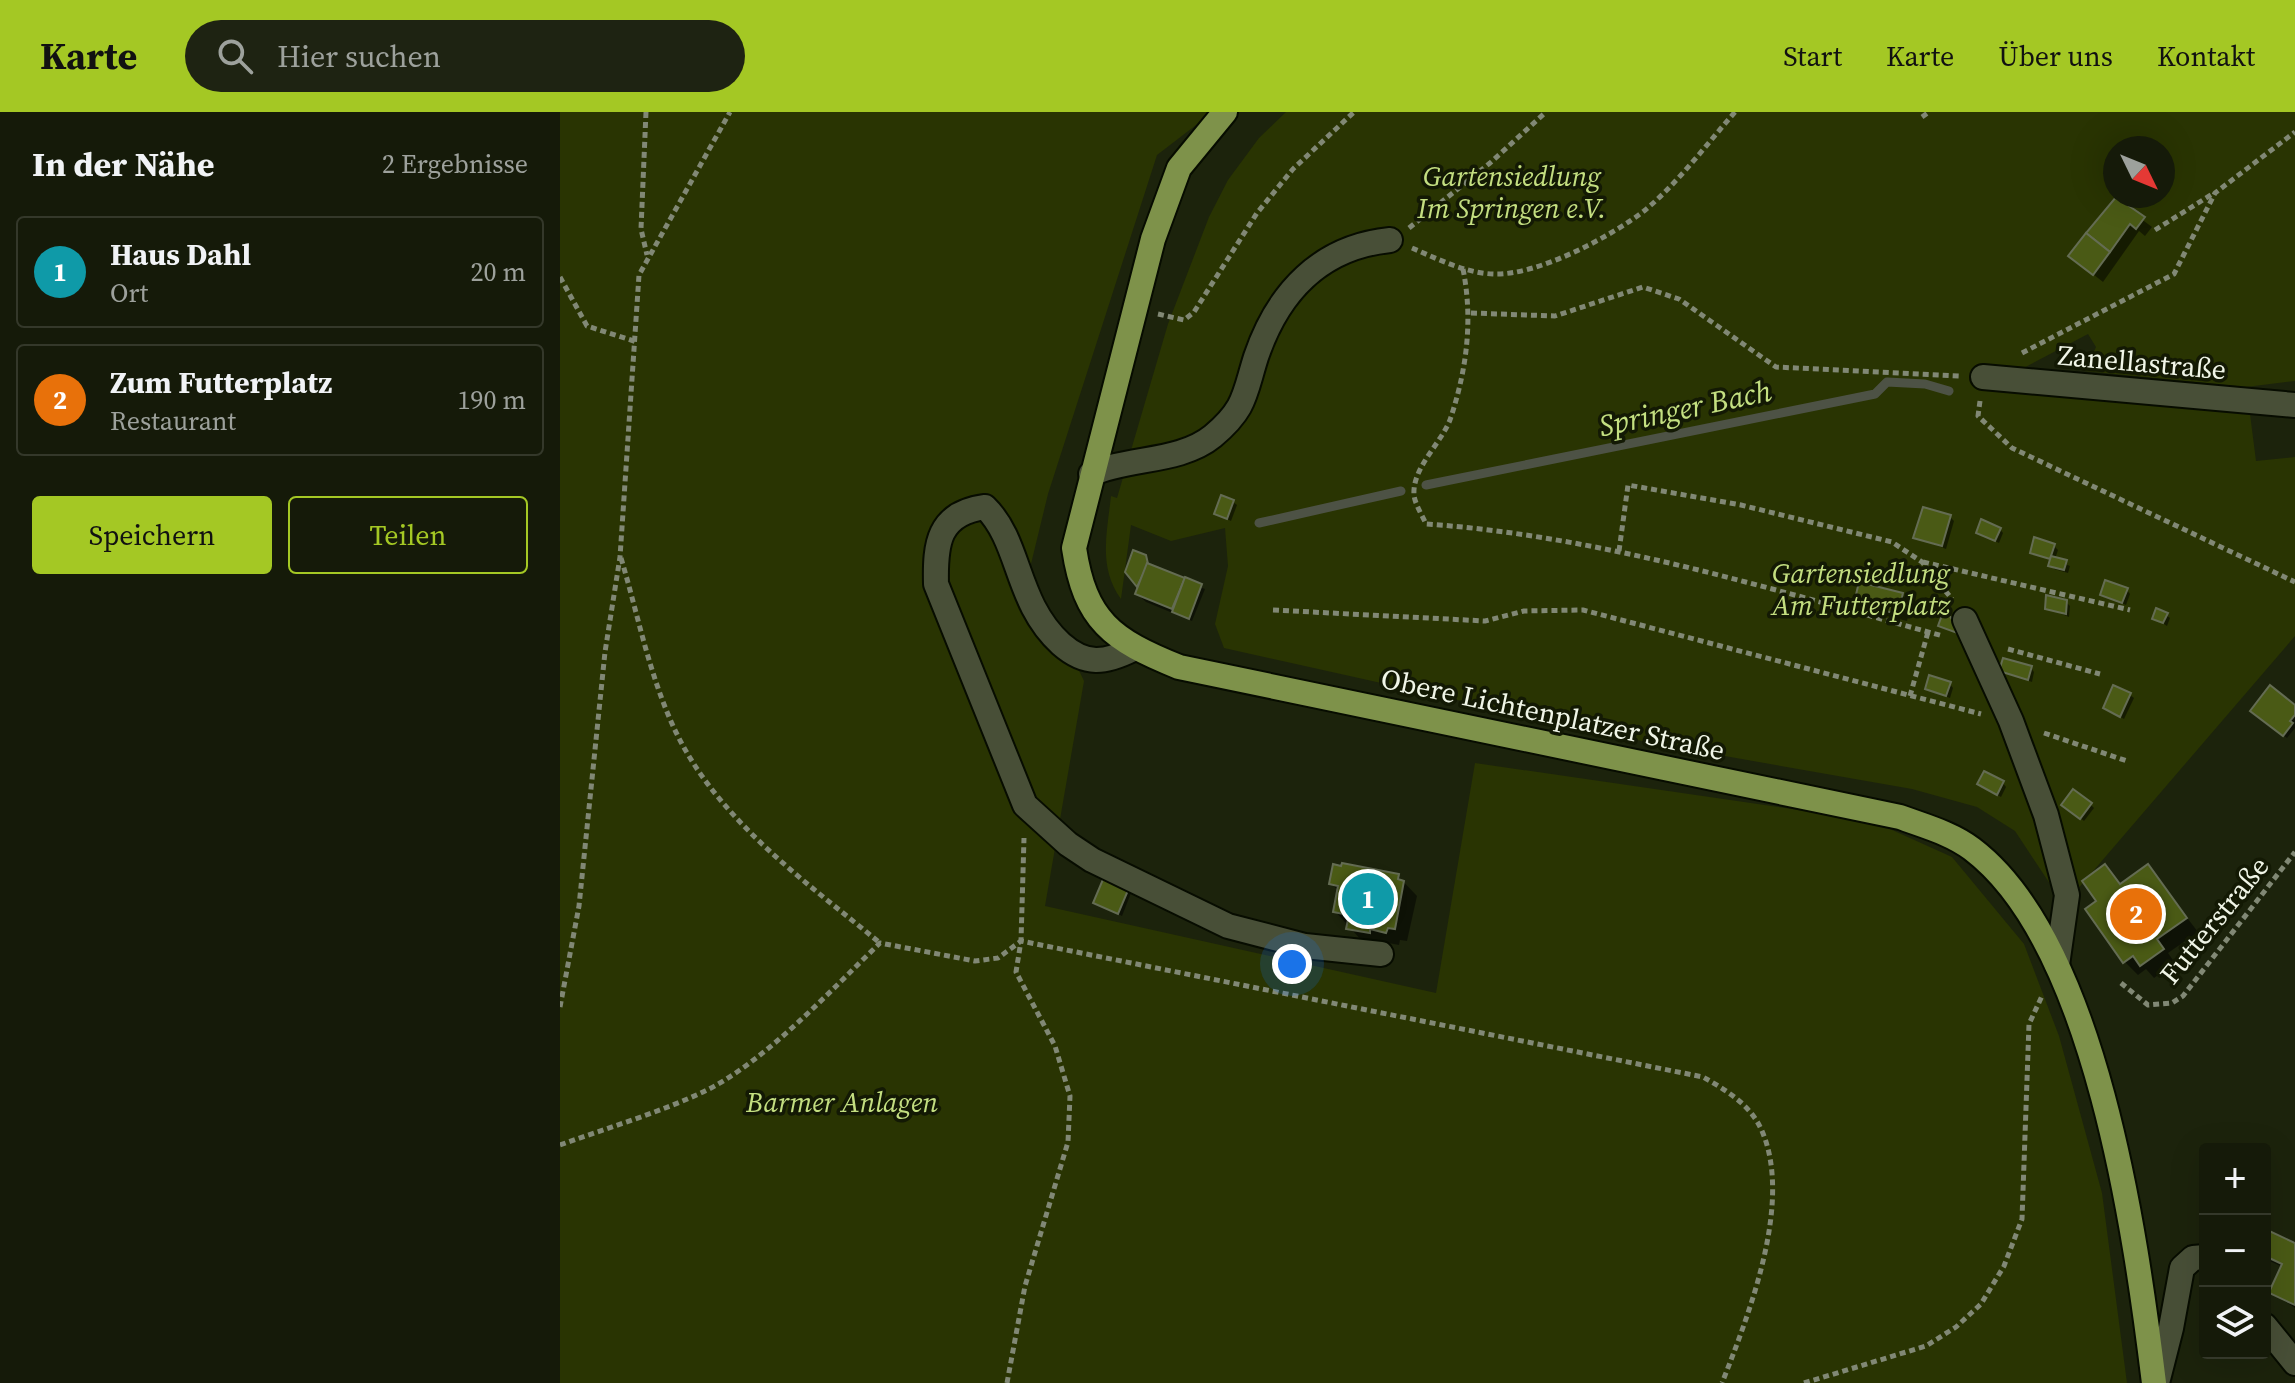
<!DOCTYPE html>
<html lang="de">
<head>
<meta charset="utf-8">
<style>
  :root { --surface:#151a09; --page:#1e2312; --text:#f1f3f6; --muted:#9da19c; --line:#34382a; --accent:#a4c824 }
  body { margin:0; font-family:"Source Serif 4",serif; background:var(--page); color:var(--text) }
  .controls { position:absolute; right:24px; bottom:24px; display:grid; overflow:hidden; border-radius:8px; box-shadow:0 8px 32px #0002 }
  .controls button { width:72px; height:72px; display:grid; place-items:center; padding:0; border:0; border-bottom:2px solid var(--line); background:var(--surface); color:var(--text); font:40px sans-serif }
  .compass { position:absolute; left:1543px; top:24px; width:72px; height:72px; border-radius:50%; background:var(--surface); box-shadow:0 8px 32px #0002; rotate:133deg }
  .you { position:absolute; left:732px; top:852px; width:28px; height:28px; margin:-20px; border:6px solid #fff; border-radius:50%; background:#1a73e8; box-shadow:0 0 0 12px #1a73e833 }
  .badge { display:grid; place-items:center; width:52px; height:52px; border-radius:50%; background:var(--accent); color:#fff; font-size:26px; font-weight:700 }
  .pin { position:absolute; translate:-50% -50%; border:4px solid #fff; box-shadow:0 2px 8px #0006 }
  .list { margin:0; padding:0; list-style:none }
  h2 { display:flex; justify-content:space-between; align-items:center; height:104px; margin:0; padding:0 32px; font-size:34px }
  h2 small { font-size:26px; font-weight:400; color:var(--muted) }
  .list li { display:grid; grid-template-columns:52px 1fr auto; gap:24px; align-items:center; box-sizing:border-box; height:112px; margin:0 16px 16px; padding:0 16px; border:2px solid var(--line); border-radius:8px }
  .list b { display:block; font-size:30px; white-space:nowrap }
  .list p { margin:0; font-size:26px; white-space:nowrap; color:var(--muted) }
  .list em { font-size:26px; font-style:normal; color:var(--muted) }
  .actions { display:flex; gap:16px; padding:24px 32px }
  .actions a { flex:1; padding:18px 0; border:2px solid var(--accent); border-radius:8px; text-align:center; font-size:28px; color:var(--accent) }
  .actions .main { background:var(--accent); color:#111 }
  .icon { flex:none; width:44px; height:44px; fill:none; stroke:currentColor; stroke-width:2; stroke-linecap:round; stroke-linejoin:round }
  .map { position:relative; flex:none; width:1735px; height:1271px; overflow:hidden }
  header { display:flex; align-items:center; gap:48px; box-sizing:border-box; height:112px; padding:0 40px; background:var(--accent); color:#111 }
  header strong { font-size:38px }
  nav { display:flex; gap:44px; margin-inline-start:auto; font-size:28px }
  .search { width:560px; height:72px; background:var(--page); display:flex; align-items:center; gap:20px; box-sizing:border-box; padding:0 28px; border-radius:44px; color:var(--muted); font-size:30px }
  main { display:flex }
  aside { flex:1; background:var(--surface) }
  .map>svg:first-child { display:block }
  .green { fill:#293402; fill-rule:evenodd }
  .shadow { fill:#0007 }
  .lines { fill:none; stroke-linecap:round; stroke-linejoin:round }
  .stream { stroke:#4d5245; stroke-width:9 }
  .building { fill:#4a5a15; stroke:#646c53; stroke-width:2 }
  .minor-casing { stroke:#070c00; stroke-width:28 }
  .major-casing { stroke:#070c00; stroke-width:28 }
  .path { stroke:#818875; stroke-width:5; stroke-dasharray:6 4; stroke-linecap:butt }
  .minor { stroke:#484f37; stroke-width:24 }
  .major { stroke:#7e924a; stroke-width:24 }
  .labels { text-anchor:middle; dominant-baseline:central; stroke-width:7; stroke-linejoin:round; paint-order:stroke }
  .park-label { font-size:28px; font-style:italic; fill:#c3de80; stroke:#131904 }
  .street-label { font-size:28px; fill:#f0f5e7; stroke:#131904 }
  .water-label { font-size:30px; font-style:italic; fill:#c4e081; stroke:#131904 }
</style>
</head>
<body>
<header>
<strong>Karte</strong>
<div class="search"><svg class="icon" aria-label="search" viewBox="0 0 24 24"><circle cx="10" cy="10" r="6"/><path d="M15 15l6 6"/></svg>Hier suchen</div>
<nav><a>Start</a><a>Karte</a><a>Über uns</a><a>Kontakt</a></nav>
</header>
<main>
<aside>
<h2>In der Nähe<small>2 Ergebnisse</small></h2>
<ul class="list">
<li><span class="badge" style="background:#0f9aa8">1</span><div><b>Haus Dahl</b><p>Ort</p></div><em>20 m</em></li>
<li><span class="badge" style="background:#e8710a">2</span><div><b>Zum Futterplatz</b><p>Restaurant</p></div><em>190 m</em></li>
</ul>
<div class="actions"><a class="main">Speichern</a><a>Teilen</a></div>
</aside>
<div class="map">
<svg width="1735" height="1271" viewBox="0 0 1735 1271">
  <rect width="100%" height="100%" fill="#1c230c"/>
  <g class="green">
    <polygon points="0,0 653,0 597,43 488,382 470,456 524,569 485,794 876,881 915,651 1259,701 1330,717 1392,745 1464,832 1499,924 1542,1081 1567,1271 0,1271"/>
    <path d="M726,0H1735V269L1686,275L1525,259L1536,235L1528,222L1435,271L1690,302L1696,349L1735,345V524L1504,793L1455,719L1417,695L1352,677L1091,631L664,536L655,512L668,454L665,416L611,429L571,413L561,487C538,455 547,421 551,384L557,386L608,212L649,105L668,68L699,26ZM1555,36H1603V84H1555Z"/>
  </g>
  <g class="shadow">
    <polygon points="1556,88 1592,115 1585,124 1579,119 1543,170 1510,144"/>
    <polygon points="673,390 677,393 671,409 657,402"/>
    <polygon points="1390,405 1394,409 1386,437 1355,425"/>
    <polygon points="1440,417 1443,421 1439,431 1418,420"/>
    <polygon points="1494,434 1498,438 1495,447 1510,454 1508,461 1494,457 1492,449 1472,440"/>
    <polygon points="585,445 591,455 645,477 632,509 586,490 577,482 580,475 567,459"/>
    <polygon points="1567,478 1570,482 1566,493 1543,482"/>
    <polygon points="1342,483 1351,491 1347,509 1305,499 1296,491"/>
    <polygon points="1506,490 1510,494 1509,505 1487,496"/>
    <polygon points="1606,503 1610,506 1607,514 1595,506"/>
    <polygon points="1471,556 1474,560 1472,570 1441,559"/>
    <polygon points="1390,572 1393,576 1390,586 1367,577"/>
    <polygon points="1570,583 1574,586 1564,607 1545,596"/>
    <polygon points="1735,595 1735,616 1727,626 1696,602"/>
    <polygon points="1443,671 1446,675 1441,685 1423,675"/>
    <polygon points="1531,693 1534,696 1524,709 1508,696"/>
    <polygon points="1545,754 1562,773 1588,755 1638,820 1608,841 1615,851 1594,866 1586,857 1578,863 1565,850 1539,790"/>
    <polygon points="838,764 857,784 847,829 840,828 839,833 823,830 823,833 802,829 775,799 779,780 771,771"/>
    <polygon points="568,778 571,781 562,804 535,790"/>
    <polygon points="1705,1119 1733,1133 1735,1129 1735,1196 1711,1180 1723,1155 1705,1147"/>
  </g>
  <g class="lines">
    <g class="stream">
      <polyline points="866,373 1315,282 1327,270 1365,272 1389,279"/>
      <polyline points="699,411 841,379"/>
    </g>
  </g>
  <g class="building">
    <polygon points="1556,85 1585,105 1576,117 1570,112 1550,140 1526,121"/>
    <polygon points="1526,121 1550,140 1533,163 1508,144"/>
    <polygon points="661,383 674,388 667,407 654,402"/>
    <polygon points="1363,395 1391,403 1382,434 1353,426"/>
    <polygon points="1421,407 1441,416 1435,429 1416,421"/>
    <polygon points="1474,425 1495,432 1490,447 1470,441"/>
    <polygon points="573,438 586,443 588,452 577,475 565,460"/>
    <polygon points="1491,444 1507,448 1504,458 1488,454"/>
    <polygon points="587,451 625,466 612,497 575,482"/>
    <polygon points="625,465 642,472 629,507 612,500"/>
    <polygon points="1545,468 1568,476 1562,491 1540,483"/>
    <polygon points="1299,470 1343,481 1338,502 1294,491"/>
    <polygon points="1486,483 1507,488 1506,502 1485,497"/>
    <polygon points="1385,495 1400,522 1378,514"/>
    <polygon points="1596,496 1608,501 1603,511 1592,507"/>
    <polygon points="1443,546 1472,554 1468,568 1439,559"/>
    <polygon points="1369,563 1391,570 1386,584 1365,577"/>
    <polygon points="1553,573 1571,581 1560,605 1543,596"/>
    <polygon points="1710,573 1735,593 1735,603 1730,609 1733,611 1723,624 1690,599"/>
    <polygon points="1424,659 1444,669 1437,683 1417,672"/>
    <polygon points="1513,677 1532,691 1520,707 1501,693"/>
    <polygon points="782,751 839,762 838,767 844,769 835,817 828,816 826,821 810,817 810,821 786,817 789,803 773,800 778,774 769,772 773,752 781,754"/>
    <polygon points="1545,752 1560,772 1588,752 1627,806 1597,827 1604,837 1580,854 1573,844 1563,851 1525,797 1536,789 1522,769"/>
    <polygon points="544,765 569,776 558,802 533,791"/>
    <polygon points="1705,1117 1735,1131 1735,1193 1705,1179 1710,1178 1722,1152 1705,1144"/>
  </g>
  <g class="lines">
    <g class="minor-casing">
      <g id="minor">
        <polyline points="1423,265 1735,293"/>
        <path d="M531,362C568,345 620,351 653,324C686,296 684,283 696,245C718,180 761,135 830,128"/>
        <polyline points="1405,508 1451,609 1486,703 1507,783 1497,853"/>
        <path d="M573,537C545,551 526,554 501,532C455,490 461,430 425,395C378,401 375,432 376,472L465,693L508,732L532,748L668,814L745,834L821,842"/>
        <polyline points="1705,1214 1735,1251"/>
        <polyline points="1597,1271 1611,1216 1622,1156 1633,1146 1645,1145"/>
      </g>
    </g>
    <g class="major-casing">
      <path id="major" d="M665,0L619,56L593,127L514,436C525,509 552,528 619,555L1340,705C1364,714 1391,721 1412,737C1536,831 1576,1124 1594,1271"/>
    </g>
    <g class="path">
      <polyline points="86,0 81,117 87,143"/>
      <polyline points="1362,5 1369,0"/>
      <polyline points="849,116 930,51 986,0"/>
      <polyline points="1595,118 1654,81"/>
      <path d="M852,136C878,147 905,161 933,162C977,164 1050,125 1084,99C1118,71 1146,33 1175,0"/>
      <path d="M903,157C913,207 907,256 891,305C883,330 852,355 854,383C855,392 862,403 866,412C1042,424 1214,478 1383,524"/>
      <polyline points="0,165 27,214 77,230"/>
      <polyline points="911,201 995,204 1083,175 1119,187 1216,255 1399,264"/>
      <polyline points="598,202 624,208 634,200 697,101 733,57 794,0"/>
      <polyline points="1462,241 1614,162 1655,81 1735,20"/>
      <polyline points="1420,289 1418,304 1452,336 1735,470"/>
      <polyline points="1059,439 1068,373 1181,393 1332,430 1362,450 1392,487"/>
      <path d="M61,446C78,503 89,562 114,616C156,707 245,769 320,831"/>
      <polyline points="1363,450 1570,498"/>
      <polyline points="713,498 925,509 964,499 1023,498 1421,602"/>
      <polyline points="1448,537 1540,562"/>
      <polyline points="1350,584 1368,520"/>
      <polyline points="1484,621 1567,649"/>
      <polyline points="1561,871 1588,893 1612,891 1623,884 1735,740"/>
      <polyline points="0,895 19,794 45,540 60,445 79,163 170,0"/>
      <path d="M0,1033C47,1016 98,1001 143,980C204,951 271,878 320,831L415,849L438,846L461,829L1143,965C1166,978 1191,993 1202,1019C1233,1091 1189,1202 1162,1271"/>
      <polyline points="447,1271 465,1174 508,1030 510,984 495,934 456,860 461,829 464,726"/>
      <polyline points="1244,1271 1366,1234 1396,1215 1421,1192 1444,1154 1462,1107 1469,912 1482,884"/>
    </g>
    <use href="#minor" class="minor"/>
    <use href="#major" class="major"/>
  </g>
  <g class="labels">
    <g class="park-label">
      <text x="952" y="64">Gartensiedlung<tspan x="952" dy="32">Im Springen e.V.</tspan></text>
      <text x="1301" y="461">Gartensiedlung<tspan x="1301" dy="32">Am Futterplatz</tspan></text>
      <text x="282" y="990">Barmer Anlagen</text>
    </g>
    <g class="street-label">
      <text transform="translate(1582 250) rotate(5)">Zanellastraße</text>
      <text transform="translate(993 602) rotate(12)">Obere Lichtenplatzer Straße</text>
      <text transform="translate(1654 808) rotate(-51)">Futterstraße</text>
    </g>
    <g class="water-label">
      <text transform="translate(1125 296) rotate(-12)">Springer Bach</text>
    </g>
  </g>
</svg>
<div class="controls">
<button>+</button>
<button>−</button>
<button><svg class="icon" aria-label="layers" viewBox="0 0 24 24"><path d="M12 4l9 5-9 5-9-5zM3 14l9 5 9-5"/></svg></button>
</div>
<svg class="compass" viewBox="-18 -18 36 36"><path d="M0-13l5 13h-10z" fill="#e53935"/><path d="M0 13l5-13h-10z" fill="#9da19c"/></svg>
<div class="you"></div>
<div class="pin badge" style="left:808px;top:787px;background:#0f9aa8">1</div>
<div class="pin badge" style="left:1576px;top:802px;background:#e8710a">2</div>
</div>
</main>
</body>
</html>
